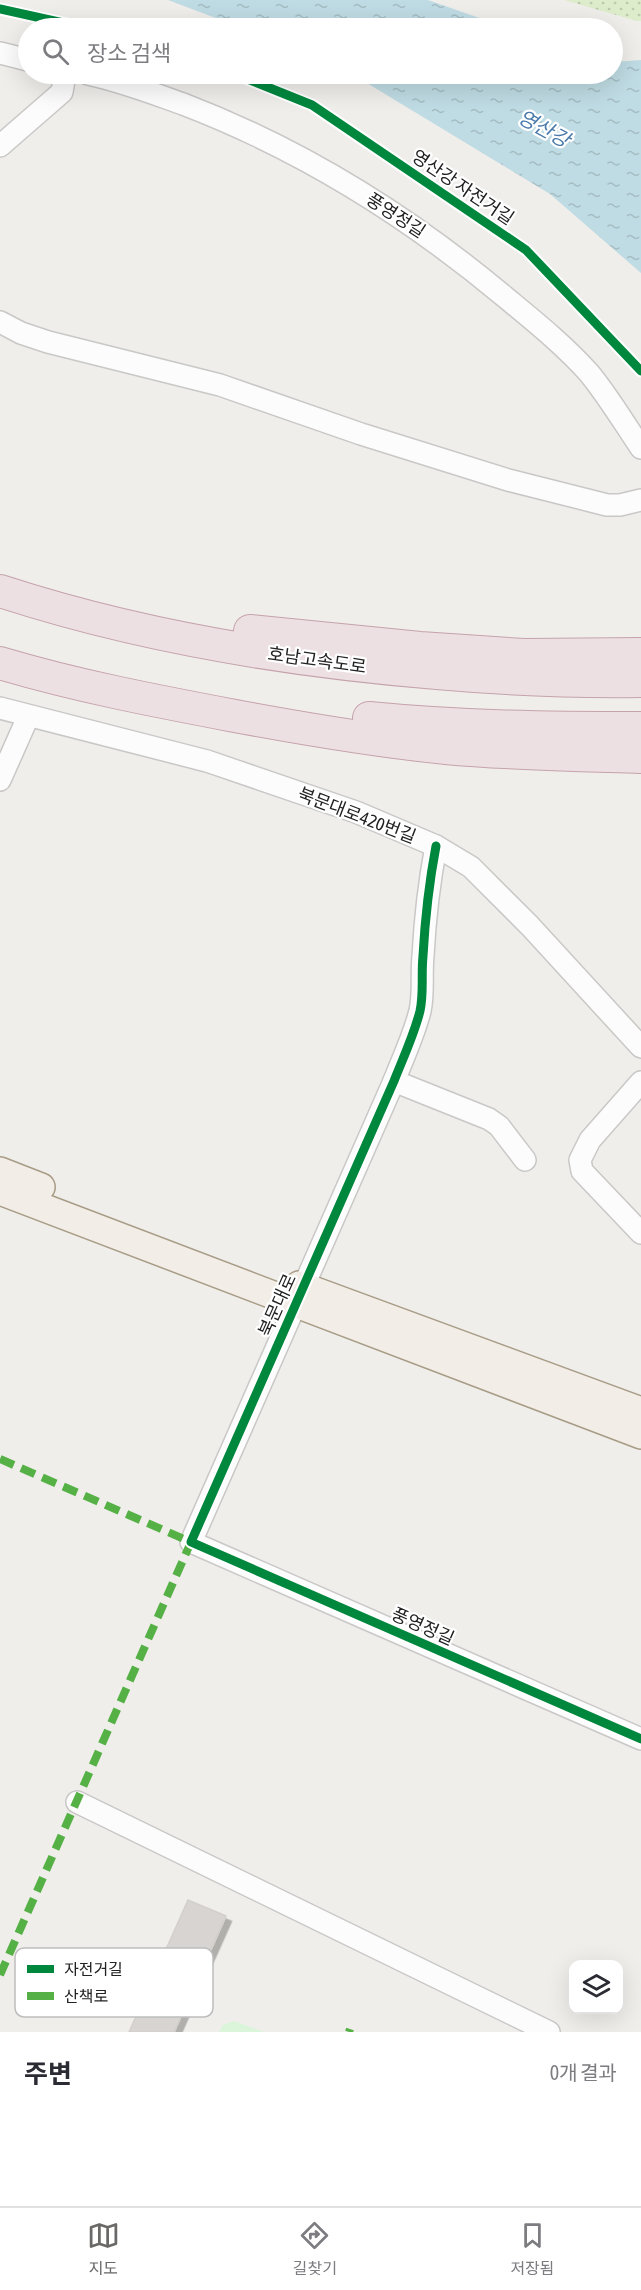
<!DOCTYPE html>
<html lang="ko">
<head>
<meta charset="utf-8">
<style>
  :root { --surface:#fff; --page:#f2f2f3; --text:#2b2b33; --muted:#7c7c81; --line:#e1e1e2; --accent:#6a6968 }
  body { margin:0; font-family:"Asap Condensed","Noto Sans KR",sans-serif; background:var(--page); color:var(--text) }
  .controls { position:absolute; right:18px; bottom:18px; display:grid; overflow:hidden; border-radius:12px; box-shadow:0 6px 24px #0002 }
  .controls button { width:54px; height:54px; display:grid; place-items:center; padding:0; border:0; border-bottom:2px solid var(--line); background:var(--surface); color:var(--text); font:30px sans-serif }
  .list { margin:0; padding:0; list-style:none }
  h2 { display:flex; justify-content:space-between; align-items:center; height:78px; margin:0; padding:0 24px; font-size:26px }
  h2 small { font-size:20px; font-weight:400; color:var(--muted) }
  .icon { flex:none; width:33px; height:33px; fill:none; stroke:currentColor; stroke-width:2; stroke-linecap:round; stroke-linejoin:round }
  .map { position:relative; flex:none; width:641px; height:2032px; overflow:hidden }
  .search { position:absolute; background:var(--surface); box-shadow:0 6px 24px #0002; left:18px; right:18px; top:18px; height:66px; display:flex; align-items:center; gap:15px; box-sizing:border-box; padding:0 21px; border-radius:33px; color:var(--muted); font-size:22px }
  .sheet { height:174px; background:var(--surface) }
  nav { display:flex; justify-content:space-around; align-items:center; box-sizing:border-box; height:84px; border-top:2px solid var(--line); background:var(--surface); font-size:16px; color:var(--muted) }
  nav a { display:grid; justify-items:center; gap:3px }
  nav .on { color:var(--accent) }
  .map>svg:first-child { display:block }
  .grass { fill:url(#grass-dots) }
  .park { fill:#daf5da }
  .water { fill:url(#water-ripples) }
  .building { fill:#d7d4d2; stroke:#d3d0cc; stroke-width:1.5; filter:url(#shadow) }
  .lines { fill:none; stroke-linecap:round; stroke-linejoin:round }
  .minor-casing { stroke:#c9c8c7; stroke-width:24 }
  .major-casing { stroke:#a79c86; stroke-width:30 }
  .highway-casing { stroke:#c5a2ac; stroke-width:34 }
  .minor { stroke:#fdfcfc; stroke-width:21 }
  .major { stroke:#f3ede7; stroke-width:27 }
  .highway { stroke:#ece0e2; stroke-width:32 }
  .quiet { stroke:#55b145; stroke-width:8; stroke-dasharray:15 8; stroke-linecap:butt }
  .cycleway-casing { stroke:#fff; stroke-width:13 }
  .cycleway { stroke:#00873e; stroke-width:9 }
  .labels { text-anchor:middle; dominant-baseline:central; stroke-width:4.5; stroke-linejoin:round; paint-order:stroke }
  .street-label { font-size:18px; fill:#222; stroke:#fff }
  .water-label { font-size:20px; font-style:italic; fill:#4a7aab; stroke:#fff }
  .key { fill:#fff; stroke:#bdbdbd; stroke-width:1.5 }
  .key-label { font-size:16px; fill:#222 }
</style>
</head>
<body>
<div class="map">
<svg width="641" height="2032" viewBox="0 0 641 2032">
  <defs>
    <pattern id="grass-dots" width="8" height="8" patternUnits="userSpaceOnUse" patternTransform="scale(1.5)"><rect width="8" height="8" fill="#ddeccb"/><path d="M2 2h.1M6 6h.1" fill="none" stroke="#bdcaae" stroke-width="1.8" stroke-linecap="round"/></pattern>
    <pattern id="water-ripples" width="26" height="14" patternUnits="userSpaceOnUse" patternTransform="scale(1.5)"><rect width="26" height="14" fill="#bfdbe3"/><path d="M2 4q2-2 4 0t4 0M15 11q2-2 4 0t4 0" fill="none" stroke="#a4bcc2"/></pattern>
    <filter id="shadow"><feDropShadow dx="5.5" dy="5.5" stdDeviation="0" flood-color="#0004"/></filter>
  </defs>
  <rect width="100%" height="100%" fill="#f0eeeb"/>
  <polygon class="grass" points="564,0 641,0 641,21 637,21"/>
  <polygon class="park" points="234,2021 264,2032 219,2032 223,2025"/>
  <g class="water">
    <polygon points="168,0 428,0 508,28 242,28"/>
    <polygon points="641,60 641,273 550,194 352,74 612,74 613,62"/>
  </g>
  <polygon class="building" points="188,1900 226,1916 174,2032 129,2032"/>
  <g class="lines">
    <g class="minor-casing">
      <g id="minor">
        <polyline points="0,53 28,60"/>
        <path d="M88,74C121,81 152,93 183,104C303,150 407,215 505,297C534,321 564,345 589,373C608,396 624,423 641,448"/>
        <polyline points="0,146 62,92 65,74"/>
        <polyline points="0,322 21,333 48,342 220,385 361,434 508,480 607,505 620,505 641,500"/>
        <polyline points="0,708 207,761 356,812 436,846 471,867 530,926 641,1047"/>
        <polyline points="0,780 28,717"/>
        <path d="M436,846C429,883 425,919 423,956C421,975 424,993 420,1011C414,1035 403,1058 394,1081L191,1542L641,1739"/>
        <polyline points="394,1081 489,1119 499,1126 525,1160"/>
        <polyline points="641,1082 590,1140 580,1160 582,1171 641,1233"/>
        <polyline points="77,1802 549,2032"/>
      </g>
    </g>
    <g class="major-casing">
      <g id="major">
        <polyline points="0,1171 41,1187"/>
        <polyline points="0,1191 641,1435"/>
        <polyline points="299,1285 641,1411"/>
      </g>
    </g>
    <g class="highway-casing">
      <g id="highway">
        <path d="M0,591C141,637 289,661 437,673C505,679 573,682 641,681"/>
        <polyline points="250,631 420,648 524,655 641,654"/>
        <path d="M0,663C77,686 156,701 235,716C305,729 375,741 446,748C511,754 576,755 641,757"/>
        <path d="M369,718C459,727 550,728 641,728"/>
      </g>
    </g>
    <use href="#minor" class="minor"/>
    <use href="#major" class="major"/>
    <use href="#highway" class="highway"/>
    <g class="quiet">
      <polyline points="0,1459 191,1542 0,1975"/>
      <polyline points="349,2032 350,2029"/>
    </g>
    <g class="cycleway-casing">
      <g id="cycleway">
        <polyline points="0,9 86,28"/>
        <polyline points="235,74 312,105 526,250 641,371"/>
        <path d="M436,846C429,883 425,919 423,956C421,975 424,993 420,1011C414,1035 403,1058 394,1081L191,1542L641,1739"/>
      </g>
    </g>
    <use href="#cycleway" class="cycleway"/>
  </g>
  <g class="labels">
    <g class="street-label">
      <text transform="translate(463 187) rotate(34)">영산강 자전거길</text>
      <text transform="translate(396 215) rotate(33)">풍영정길</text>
      <text transform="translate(317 660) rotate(8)">호남고속도로</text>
      <text transform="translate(357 815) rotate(21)">북문대로420번길</text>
      <text transform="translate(277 1305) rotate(-66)">북문대로</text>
      <text transform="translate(423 1626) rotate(24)">풍영정길</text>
    </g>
    <g class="water-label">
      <text transform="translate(544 128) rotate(29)">영산강</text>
    </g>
  </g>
  <rect x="15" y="1948" width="198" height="69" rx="9" class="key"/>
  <rect x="27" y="1965" width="27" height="8" fill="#00873e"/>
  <rect x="27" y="1992" width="27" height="8" fill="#55b145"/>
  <g class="key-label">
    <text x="64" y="1975">자전거길</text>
    <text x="64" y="2002">산책로</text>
  </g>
</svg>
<div class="controls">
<button><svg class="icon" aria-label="layers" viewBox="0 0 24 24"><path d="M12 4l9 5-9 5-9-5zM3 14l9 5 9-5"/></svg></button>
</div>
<div class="search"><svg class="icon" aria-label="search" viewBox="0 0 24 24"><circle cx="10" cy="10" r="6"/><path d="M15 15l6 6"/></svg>장소 검색</div>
</div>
<section class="sheet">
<h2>주변<small>0개 결과</small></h2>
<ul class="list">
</ul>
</section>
<nav>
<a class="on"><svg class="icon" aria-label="map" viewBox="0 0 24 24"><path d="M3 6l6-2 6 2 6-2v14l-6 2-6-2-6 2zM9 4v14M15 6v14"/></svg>지도</a>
<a><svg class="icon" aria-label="directions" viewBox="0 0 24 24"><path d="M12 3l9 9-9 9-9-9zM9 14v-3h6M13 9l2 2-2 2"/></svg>길찾기</a>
<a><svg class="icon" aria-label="saved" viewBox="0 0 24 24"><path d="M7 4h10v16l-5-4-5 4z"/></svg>저장됨</a>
</nav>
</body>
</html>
